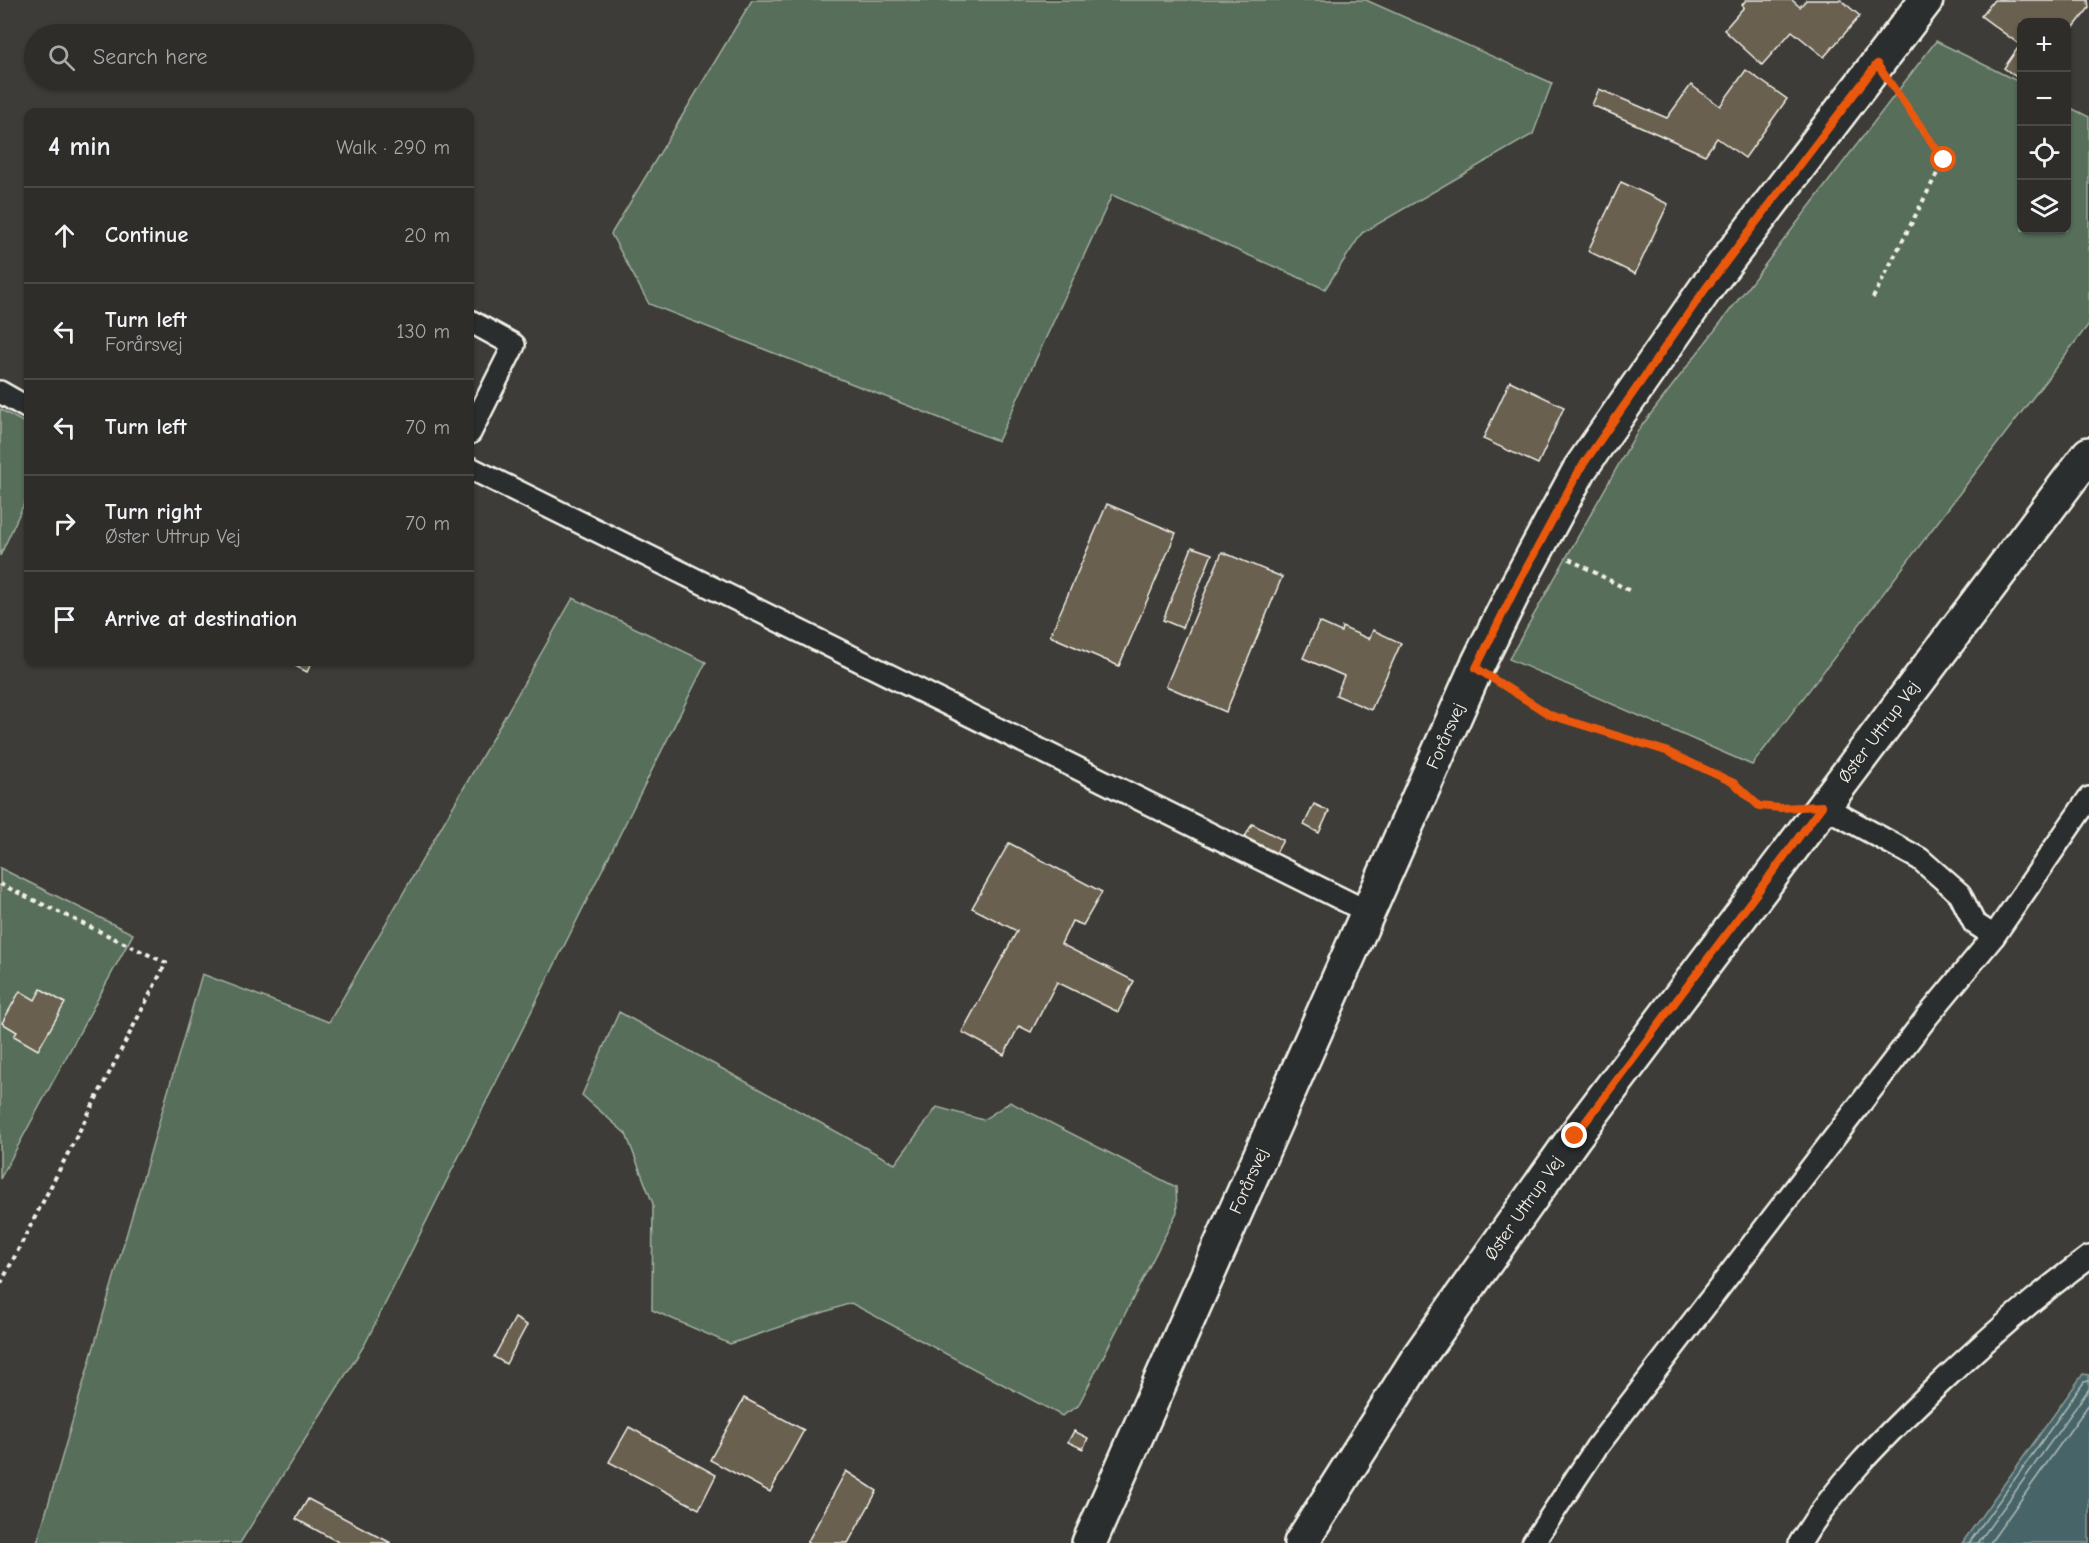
<!DOCTYPE html>
<html lang="en">
<head>
<meta charset="utf-8">
<style>
  :root { --surface:#2e2d2a; --page:#363532; --text:#f1f3f6; --muted:#a7a8a8; --line:#494947 }
  body { margin:0; font-family:"Comic Neue",sans-serif; background:var(--page); color:var(--text) }
  .controls { position:absolute; right:18px; top:18px; display:grid; overflow:hidden; border-radius:12px; box-shadow:0 2px 4px #0004 }
  .controls button { width:54px; height:54px; display:grid; place-items:center; padding:0; border:0; border-bottom:2px solid var(--line); background:var(--surface); color:var(--text); font:30px sans-serif }
  .stop { position:absolute; width:18px; height:18px; margin:-14px; border:4px solid #ea580c; border-radius:50%; background:#fff }
  .stop.end { background:#ea580c; border-color:#fff; box-shadow:0 2px 6px #0008 }
  .list { margin:0; padding:0; list-style:none }
  h2 { display:flex; justify-content:space-between; align-items:center; height:78px; margin:0; padding:0 24px; font-size:26px }
  h2 small { font-size:20px; font-weight:400; color:var(--muted) }
  .list li { display:grid; grid-template-columns:39px 1fr auto; gap:18px; align-items:center; box-sizing:border-box; height:96px; padding:0 24px; border-top:2px solid var(--line) }
  .list b { display:block; font-size:22px; white-space:nowrap }
  .list p { margin:0; font-size:20px; white-space:nowrap; color:var(--muted) }
  .list em { font-size:20px; font-style:normal; color:var(--muted) }
  .icon { flex:none; width:33px; height:33px; fill:none; stroke:currentColor; stroke-width:2; stroke-linecap:round; stroke-linejoin:round }
  .map { position:relative; flex:none; width:2089px; height:1543px; overflow:hidden }
  .search { position:absolute; background:var(--surface); box-shadow:0 2px 4px #0004; left:24px; top:24px; width:450px; height:66px; display:flex; align-items:center; gap:15px; box-sizing:border-box; padding:0 21px; border-radius:33px; color:var(--muted); font-size:22px }
  .panel { position:absolute; background:var(--surface); box-shadow:0 2px 4px #0004; left:24px; top:108px; width:450px; height:558px; border-radius:12px }
  .map>svg:first-child { display:block }
  .green { fill:#566e5a; stroke:#a5b0a1; stroke-width:1.5 }
  .water { fill:#476569; stroke:#8c9d9c; stroke-width:1.5 }
  .lines { fill:none; stroke-linecap:round; stroke-linejoin:round }
  .shore { stroke:#afb9b5; stroke-width:1.5 }
  .building { fill:#696050; stroke:#f4f1e8; stroke-width:1.5 }
  .lane-casing { stroke:#f4f1e8; stroke-width:26 }
  .street-casing { stroke:#f4f1e8; stroke-width:38 }
  .secondary-casing { stroke:#f4f1e8; stroke-width:38 }
  .path { stroke:#f4f1e8; stroke-width:4; stroke-dasharray:4.5 4.5; stroke-linecap:butt }
  .lane { stroke:#2a2d2e; stroke-width:21 }
  .street { stroke:#2a2d2e; stroke-width:33 }
  .secondary { stroke:#2a2d2e; stroke-width:33 }
  .route { stroke:#ea580c; stroke-width:8 }
  .labels { text-anchor:middle; dominant-baseline:central; stroke-width:4.5; stroke-linejoin:round; paint-order:stroke }
  .street-label { font-size:18px; fill:#f4f1e8; stroke:#2a2d2e }
</style>
</head>
<body>
<div class="map">
<svg width="2089" height="1543" viewBox="0 0 2089 1543">
  <rect width="100%" height="100%" fill="#3d3c38"/>
  <filter id="ink" filterUnits="userSpaceOnUse"><feTurbulence type="fractalNoise" baseFrequency=".0167" numOctaves="2"/><feDisplacementMap in="SourceGraphic" scale="12" xChannelSelector="R" yChannelSelector="G"/><feConvolveMatrix kernelMatrix="1 2 1 2 8 2 1 2 1" color-interpolation-filters="sRGB"/></filter>
  <g filter="url(#ink)">
    <g class="green">
      <polygon points="752,0 1366,0 1552,83 1533,134 1362,233 1325,289 1112,195 998,441 649,304 611,234"/>
      <polygon points="1936,41 2021,83 2022,230 2066,230 2067,106 2089,117 2089,324 1752,765 1509,659 1637,432"/>
      <polygon points="0,409 28,425 28,495 0,556"/>
      <polygon points="573,598 706,662 365,1344 240,1543 37,1543 202,974 329,1022"/>
      <polygon points="0,868 133,934 0,1179"/>
      <polygon points="619,1012 895,1164 937,1107 983,1120 1010,1102 1176,1187 1177,1212 1078,1406 1062,1416 851,1303 730,1344 652,1310 653,1204 626,1134 582,1095"/>
    </g>
    <polygon class="water" points="2083,1374 2089,1375 2089,1543 1962,1543"/>
    <g class="lines">
      <g class="shore">
        <polyline points="1969,1543 2084,1382 2089,1381"/>
        <polyline points="1978,1543 2089,1389"/>
        <polyline points="1990,1543 2089,1404"/>
      </g>
    </g>
    <g class="building">
      <polygon points="1746,0 1792,0 1800,7 1806,0 1841,0 1860,16 1824,57 1792,31 1762,65 1724,30 1744,7 1742,5"/>
      <polygon points="1994,0 2088,0 2089,8 2066,37 2066,22 2022,22 2022,81 2004,68 2020,45 1981,16"/>
      <polygon points="1746,70 1787,99 1745,158 1717,138 1705,155 1592,105 1599,89 1667,118 1691,85 1720,106"/>
      <polygon points="1621,182 1668,204 1635,274 1588,251"/>
      <polygon points="1510,381 1564,407 1538,464 1483,439"/>
      <polygon points="1107,504 1176,533 1119,666 1050,636"/>
      <polygon points="1192,547 1212,554 1182,628 1163,620"/>
      <polygon points="1222,552 1282,577 1226,712 1166,686"/>
      <polygon points="1319,622 1341,632 1342,627 1369,639 1373,630 1401,643 1371,710 1336,695 1344,676 1303,658"/>
      <polygon points="288,662 312,662 307,672"/>
      <polygon points="1314,804 1329,811 1319,833 1304,825"/>
      <polygon points="1252,824 1283,840 1276,853 1245,837"/>
      <polygon points="1009,843 1102,892 1083,925 1072,921 1061,944 1134,981 1118,1012 1057,982 1031,1032 1019,1026 1004,1055 962,1032 1017,931 972,908"/>
      <polygon points="41,989 65,1003 38,1050 14,1036 17,1032 2,1023 20,991 35,1000"/>
      <polygon points="515,1318 527,1325 506,1364 494,1357"/>
      <polygon points="744,1398 804,1430 770,1492 710,1460"/>
      <polygon points="629,1427 716,1475 699,1509 609,1462"/>
      <polygon points="1074,1431 1088,1438 1083,1449 1068,1442"/>
      <polygon points="846,1471 877,1491 848,1543 807,1543"/>
      <polygon points="308,1499 391,1543 340,1543 296,1519"/>
    </g>
    <g class="lines">
      <g class="lane-casing">
        <g id="lane">
          <polyline points="470,321 514,345 470,433"/>
          <polyline points="0,392 28,408"/>
          <polyline points="470,468 1368,912"/>
          <polyline points="1823,806 1920,859 1960,894 1974,923 1994,936"/>
          <polyline points="1533,1543 1596,1448 1927,1017 1994,936 2089,798"/>
          <path d="M1800,1543C1835,1485 1883,1438 1932,1391C1982,1343 2033,1298 2089,1257"/>
        </g>
      </g>
      <g class="street-casing">
        <polyline id="street" points="1089,1543 1476,668 1513,593 1580,469 1706,288 1926,0"/>
      </g>
      <g class="secondary-casing">
        <polyline id="secondary" points="1301,1543 1420,1355 1575,1136 2089,454"/>
      </g>
      <g class="path">
        <polyline points="1873,298 1944,160 1898,94"/>
        <polyline points="1569,559 1632,592"/>
        <polyline points="1507,688 1550,715 1666,751 1734,783 1759,806 1776,808"/>
        <polyline points="0,884 166,963 0,1285"/>
      </g>
      <use href="#lane" class="lane"/>
      <use href="#street" class="street"/>
      <use href="#secondary" class="secondary"/>
    </g>
  </g>
  <g class="lines" filter="url(#ink)">
    <polyline class="route" points="1575,1136 1822,806 1780,808 1759,806 1734,783 1666,751 1550,715 1476,668 1513,593 1580,469 1706,288 1877,64 1944,160"/>
  </g>
  <g class="labels">
    <g class="street-label">
      <text transform="translate(1879 732) rotate(-53)">Øster Uttrup Vej</text>
      <text transform="translate(1446 736) rotate(-66)">Forårsvej</text>
      <text transform="translate(1249 1181) rotate(-66)">Forårsvej</text>
      <text transform="translate(1524 1208) rotate(-55)">Øster Uttrup Vej</text>
    </g>
  </g>
</svg>
<div class="controls">
<button>+</button>
<button>−</button>
<button><svg class="icon" aria-label="locate" viewBox="0 0 24 24"><circle cx="12" cy="12" r="6"/><path d="M12 2v4M12 18v4M2 12h4M18 12h4"/></svg></button>
<button><svg class="icon" aria-label="layers" viewBox="0 0 24 24"><path d="M12 4l9 5-9 5-9-5zM3 14l9 5 9-5"/></svg></button>
</div>
<div class="stop" style="left:1944px;top:160px"></div>
<div class="stop end" style="left:1575px;top:1136px"></div>
<div class="search"><svg class="icon" aria-label="search" viewBox="0 0 24 24"><circle cx="10" cy="10" r="6"/><path d="M15 15l6 6"/></svg>Search here</div>
<section class="panel">
<h2>4 min<small>Walk · 290 m</small></h2>
<ul class="list">
<li><svg class="icon" aria-label="ahead" viewBox="0 0 24 24"><path d="M12 20V5M6 11l6-6 6 6"/></svg><div><b>Continue</b></div><em>20 m</em></li>
<li><svg class="icon" aria-label="left" viewBox="0 0 24 24"><path d="M17 20v-9H6M10 6l-5 5 5 5"/></svg><div><b>Turn left</b><p>Forårsvej</p></div><em>130 m</em></li>
<li><svg class="icon" aria-label="left" viewBox="0 0 24 24"><path d="M17 20v-9H6M10 6l-5 5 5 5"/></svg><div><b>Turn left</b></div><em>70 m</em></li>
<li><svg class="icon" aria-label="right" viewBox="0 0 24 24"><path d="M7 20v-9h11M14 6l5 5-5 5"/></svg><div><b>Turn right</b><p>Øster Uttrup Vej</p></div><em>70 m</em></li>
<li><svg class="icon" aria-label="arrive" viewBox="0 0 24 24"><path d="M6 21V4h12l-3 4 3 4H6"/></svg><div><b>Arrive at destination</b></div></li>
</ul>
</section>
</div>
</body>
</html>
